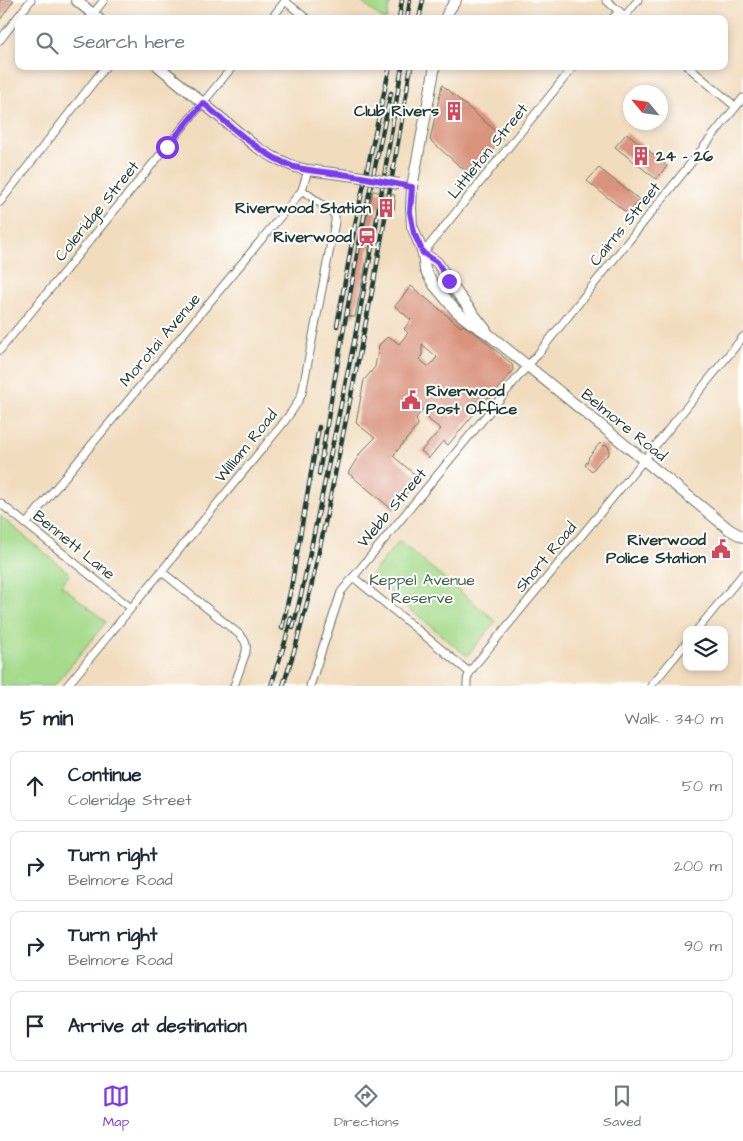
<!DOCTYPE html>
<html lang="en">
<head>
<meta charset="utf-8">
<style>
  :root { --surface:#fff; --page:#f2f2f3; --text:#1f2937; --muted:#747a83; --line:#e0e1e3; --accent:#7c3aed }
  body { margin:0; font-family:"Architects Daughter",sans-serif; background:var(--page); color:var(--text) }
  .controls { position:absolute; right:15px; bottom:15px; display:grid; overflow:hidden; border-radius:10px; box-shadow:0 2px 8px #0003 }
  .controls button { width:45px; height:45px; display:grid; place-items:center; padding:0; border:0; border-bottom:1px solid var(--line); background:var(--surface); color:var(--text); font:25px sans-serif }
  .compass { position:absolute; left:623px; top:85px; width:45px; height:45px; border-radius:50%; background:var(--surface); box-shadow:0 2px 8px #0003; rotate:299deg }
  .stop { position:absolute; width:15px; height:15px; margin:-11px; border:4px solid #7c3aed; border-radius:50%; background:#fff }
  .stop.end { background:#7c3aed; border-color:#fff; box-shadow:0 1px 5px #0008 }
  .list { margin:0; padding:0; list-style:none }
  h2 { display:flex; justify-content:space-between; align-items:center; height:65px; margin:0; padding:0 20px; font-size:21px }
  h2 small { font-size:16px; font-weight:400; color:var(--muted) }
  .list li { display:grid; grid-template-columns:32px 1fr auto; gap:15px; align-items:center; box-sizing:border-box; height:70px; margin:0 10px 10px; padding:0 10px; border:1px solid var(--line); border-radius:10px }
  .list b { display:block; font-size:19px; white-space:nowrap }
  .list p { margin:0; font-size:16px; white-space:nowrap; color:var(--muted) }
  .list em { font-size:16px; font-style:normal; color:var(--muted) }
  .icon { flex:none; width:28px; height:28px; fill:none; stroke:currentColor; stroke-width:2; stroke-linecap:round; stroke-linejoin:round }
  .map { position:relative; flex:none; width:743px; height:686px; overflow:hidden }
  .search { position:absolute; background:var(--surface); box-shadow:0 2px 8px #0003; left:15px; right:15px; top:15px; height:55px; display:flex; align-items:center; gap:12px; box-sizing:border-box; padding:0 18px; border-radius:10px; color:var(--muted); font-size:19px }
  .sheet { height:385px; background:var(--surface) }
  nav { display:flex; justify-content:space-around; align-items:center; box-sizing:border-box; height:70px; border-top:1px solid var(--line); background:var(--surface); font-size:14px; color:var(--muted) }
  nav a { display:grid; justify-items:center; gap:2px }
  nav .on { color:var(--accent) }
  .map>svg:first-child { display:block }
  .green { fill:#a6db8c; stroke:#628c60 }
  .building { fill:#d9927c; fill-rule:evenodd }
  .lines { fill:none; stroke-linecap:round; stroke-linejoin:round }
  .street-casing { stroke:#697564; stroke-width:9 }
  .secondary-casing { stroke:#697564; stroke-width:12 }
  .street { stroke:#fff; stroke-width:7 }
  .secondary { stroke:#fff; stroke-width:10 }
  .rail-casing { stroke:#1f3d34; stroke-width:4.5 }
  .rail { stroke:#fff; stroke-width:2.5; stroke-dasharray:8; stroke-linecap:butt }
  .secondary-bridge-casing { stroke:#697564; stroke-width:12; stroke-linecap:butt }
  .secondary-bridge { stroke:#fff; stroke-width:10 }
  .route { stroke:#7c3aed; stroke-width:6 }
  .labels { text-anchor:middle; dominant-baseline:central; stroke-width:4; stroke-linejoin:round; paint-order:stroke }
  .poi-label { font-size:16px; font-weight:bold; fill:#1f3d34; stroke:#fff; text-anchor:end }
  .street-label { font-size:16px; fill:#1f3d34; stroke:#fff }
  .park-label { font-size:16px; fill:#41644a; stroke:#fff }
</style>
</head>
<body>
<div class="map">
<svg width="743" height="686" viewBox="0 0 743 686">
  <rect width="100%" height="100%" fill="#fff"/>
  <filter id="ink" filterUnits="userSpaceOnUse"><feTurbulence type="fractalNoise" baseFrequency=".02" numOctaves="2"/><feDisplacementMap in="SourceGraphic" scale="10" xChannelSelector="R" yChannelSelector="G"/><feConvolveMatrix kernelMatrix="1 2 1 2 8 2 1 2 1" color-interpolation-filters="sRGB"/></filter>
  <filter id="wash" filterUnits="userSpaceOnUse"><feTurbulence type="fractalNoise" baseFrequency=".0096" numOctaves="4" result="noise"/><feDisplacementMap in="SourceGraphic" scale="20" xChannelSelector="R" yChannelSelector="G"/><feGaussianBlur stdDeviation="1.12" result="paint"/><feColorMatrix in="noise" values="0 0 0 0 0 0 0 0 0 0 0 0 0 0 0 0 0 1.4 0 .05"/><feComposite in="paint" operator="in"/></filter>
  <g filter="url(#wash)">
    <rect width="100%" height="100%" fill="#f2dcbe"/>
    <g class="green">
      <polygon points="359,0 390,0 387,19 382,19"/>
      <polygon points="0,516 70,574 61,585 106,622 54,686 0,686"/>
      <polygon points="399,541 496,621 467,656 370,576"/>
    </g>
    <g id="blocks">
      <g class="building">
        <polygon points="0,0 14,0 0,20"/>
        <polygon points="442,85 503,137 471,176 430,140"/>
        <polygon points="627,133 667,166 656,179 615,147"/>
        <polygon points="599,168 640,200 628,214 587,181"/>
        <polygon points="373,191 395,195 394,199 395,201 394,209 392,208 391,211 377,208 355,317 348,316 358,254"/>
        <path d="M411,286L461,327L463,325L478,335L512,364L513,371L490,399L488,397L448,445L443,441L429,458L421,451L441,429L429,420L425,407L416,418L418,425L393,456L419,478L393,510L348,473L361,452L375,438L356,423L364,380L375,367L379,345L386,338L390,337L399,344L408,333L404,329L411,320L395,306ZM422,344L437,357L429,367L419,359L422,356Z"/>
        <polygon points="600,443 603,446 607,445 609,448 609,454 601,460 592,471 585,465 589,459 588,458"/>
      </g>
    </g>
  </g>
  <g filter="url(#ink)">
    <use href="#blocks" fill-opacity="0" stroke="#697564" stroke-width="1"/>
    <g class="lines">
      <g class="street-casing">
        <g id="street">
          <polyline points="606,0 628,19"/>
          <polyline points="285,1 307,19"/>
          <polyline points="93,14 104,0"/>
          <polyline points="625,16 638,0"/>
          <polyline points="271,19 286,0"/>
          <polyline points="612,19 619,11"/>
          <polyline points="0,40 31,0"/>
          <polyline points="687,66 736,107"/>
          <polyline points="0,202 106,66"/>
          <polyline points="423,253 574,66"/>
          <polyline points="0,350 233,66"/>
          <polyline points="0,503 131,608"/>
          <polyline points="26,524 295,199 302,190 308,170"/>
          <path d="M161,571L240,635C246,641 248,646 245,655L234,686"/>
          <polyline points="353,577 469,672"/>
          <polyline points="697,630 743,574"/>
          <path d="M67,686L281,426C289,415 297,406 302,393L335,222V216L332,212L302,190"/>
          <polyline points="310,686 341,592 518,377 538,354 743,98"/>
          <path d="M467,686C466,677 470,672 475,665L648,455L743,337"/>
          <polyline points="651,686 687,642"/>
        </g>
      </g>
      <g class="secondary-casing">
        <g id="secondary">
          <polyline points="76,0 99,19"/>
          <polyline points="445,19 448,12 456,0"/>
          <polyline points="158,66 255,146 273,157 295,167 308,170 356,176"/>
          <polyline points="435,66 412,187 411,208 412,226 423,253 425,270 434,285 456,311 471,323 487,333 714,517 730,530 743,537"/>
          <polyline points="423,253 437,262 458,294 486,330"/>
        </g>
      </g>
      <use href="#street" class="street"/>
      <use href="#secondary" class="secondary"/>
      <g class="rail-casing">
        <g id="rail">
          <polyline points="399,19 402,0"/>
          <polyline points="407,19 410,0"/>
          <polyline points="419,19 423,0"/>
          <polyline points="337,326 356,220 390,66"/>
          <polyline points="319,474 332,394 363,222 391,93"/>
          <polyline points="282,628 291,588 319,427"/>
          <polyline points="293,628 302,591 354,342 376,226 402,66"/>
          <polyline points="271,686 285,642 291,618"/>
          <polyline points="283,686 296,645 310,592 323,533 374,282 411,66"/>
        </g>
      </g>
      <use href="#rail" class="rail"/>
      <g class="secondary-bridge-casing">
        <polyline id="secondary-bridge" points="356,176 399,184"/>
      </g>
      <use href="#secondary-bridge" class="secondary-bridge"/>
    </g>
  </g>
  <g class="lines" filter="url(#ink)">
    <path class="route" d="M167,147L203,103C231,126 259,154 294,167C312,172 330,172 348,175C369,178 391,183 412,187L410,212L414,233L423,253L437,262L449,281"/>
  </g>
  <defs>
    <g id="building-bare" transform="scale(1.5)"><path d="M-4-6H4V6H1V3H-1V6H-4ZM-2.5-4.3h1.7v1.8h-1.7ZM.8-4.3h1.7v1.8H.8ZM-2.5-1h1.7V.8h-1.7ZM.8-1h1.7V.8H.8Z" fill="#d1495b" stroke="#fff" stroke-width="2.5" paint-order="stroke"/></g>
    <g id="station-bare" transform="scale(1.5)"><path d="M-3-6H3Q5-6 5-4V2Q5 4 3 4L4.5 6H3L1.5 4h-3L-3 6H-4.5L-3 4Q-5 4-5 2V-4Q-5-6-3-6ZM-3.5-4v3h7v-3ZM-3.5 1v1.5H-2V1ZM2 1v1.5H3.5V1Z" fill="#d1495b" stroke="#fff" stroke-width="2.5" paint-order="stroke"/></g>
    <g id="civic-bare" transform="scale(1.5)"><path d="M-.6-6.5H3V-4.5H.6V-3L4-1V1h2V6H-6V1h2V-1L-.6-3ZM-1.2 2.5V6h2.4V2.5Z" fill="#d1495b" stroke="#fff" stroke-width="2.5" paint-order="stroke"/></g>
  </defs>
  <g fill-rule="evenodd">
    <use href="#building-bare" x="454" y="111"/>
    <use href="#building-bare" x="641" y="156"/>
    <use href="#building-bare" x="386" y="208"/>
    <use href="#station-bare" x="367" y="237"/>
    <use href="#civic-bare" x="411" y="400"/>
    <use href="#civic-bare" x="721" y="549"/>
  </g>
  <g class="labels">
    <g class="poi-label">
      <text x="439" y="111">Club Rivers</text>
      <text x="656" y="156" text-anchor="start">24 - 26</text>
      <text x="371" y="208">Riverwood Station</text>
      <text x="352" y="237">Riverwood</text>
      <text x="426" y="391" text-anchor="start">Riverwood<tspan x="426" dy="18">Post Office</tspan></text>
      <text x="706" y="540">Riverwood<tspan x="706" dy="18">Police Station</tspan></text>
    </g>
    <g class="street-label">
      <text transform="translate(488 151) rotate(-51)">Littleton Street</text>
      <text transform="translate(97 211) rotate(-51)">Coleridge Street</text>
      <text transform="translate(625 224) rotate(-51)">Cairns Street</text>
      <text transform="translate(160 340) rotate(-50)">Morotai Avenue</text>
      <text transform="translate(624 425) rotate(39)">Belmore Road</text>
      <text transform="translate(246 446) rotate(-51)">William Road</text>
      <text transform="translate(392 508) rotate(-50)">Webb Street</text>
      <text transform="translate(74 545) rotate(39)">Bennett Lane</text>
      <text transform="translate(546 557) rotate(-50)">Short Road</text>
    </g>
    <g class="park-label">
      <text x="422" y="580">Keppel Avenue<tspan x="422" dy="18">Reserve</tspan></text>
    </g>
  </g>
</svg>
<div class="controls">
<button><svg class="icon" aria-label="layers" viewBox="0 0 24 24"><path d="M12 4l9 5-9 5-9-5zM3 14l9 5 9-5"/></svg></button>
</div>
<svg class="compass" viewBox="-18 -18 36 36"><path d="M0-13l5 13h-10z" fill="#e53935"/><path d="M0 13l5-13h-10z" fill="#747a83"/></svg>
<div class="stop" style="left:167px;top:147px"></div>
<div class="stop end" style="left:449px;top:281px"></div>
<div class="search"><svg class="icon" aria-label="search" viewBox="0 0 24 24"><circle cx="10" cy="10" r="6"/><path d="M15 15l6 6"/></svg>Search here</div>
</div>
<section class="sheet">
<h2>5 min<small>Walk · 340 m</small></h2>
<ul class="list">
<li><svg class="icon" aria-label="ahead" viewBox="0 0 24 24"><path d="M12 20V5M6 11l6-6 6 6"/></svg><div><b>Continue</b><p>Coleridge Street</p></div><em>50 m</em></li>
<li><svg class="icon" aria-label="right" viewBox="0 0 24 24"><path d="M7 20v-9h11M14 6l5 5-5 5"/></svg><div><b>Turn right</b><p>Belmore Road</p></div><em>200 m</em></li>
<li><svg class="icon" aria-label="right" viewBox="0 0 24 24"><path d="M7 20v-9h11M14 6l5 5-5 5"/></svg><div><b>Turn right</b><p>Belmore Road</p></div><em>90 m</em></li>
<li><svg class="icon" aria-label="arrive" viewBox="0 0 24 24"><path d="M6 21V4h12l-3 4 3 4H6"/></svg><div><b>Arrive at destination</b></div></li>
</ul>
</section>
<nav>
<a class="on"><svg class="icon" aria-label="map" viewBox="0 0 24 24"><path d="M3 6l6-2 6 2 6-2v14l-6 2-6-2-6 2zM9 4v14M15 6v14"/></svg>Map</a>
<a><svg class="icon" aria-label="directions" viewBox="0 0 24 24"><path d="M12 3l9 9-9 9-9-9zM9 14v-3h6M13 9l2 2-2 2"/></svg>Directions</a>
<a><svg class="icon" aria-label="saved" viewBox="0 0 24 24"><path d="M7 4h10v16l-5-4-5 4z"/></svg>Saved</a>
</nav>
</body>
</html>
